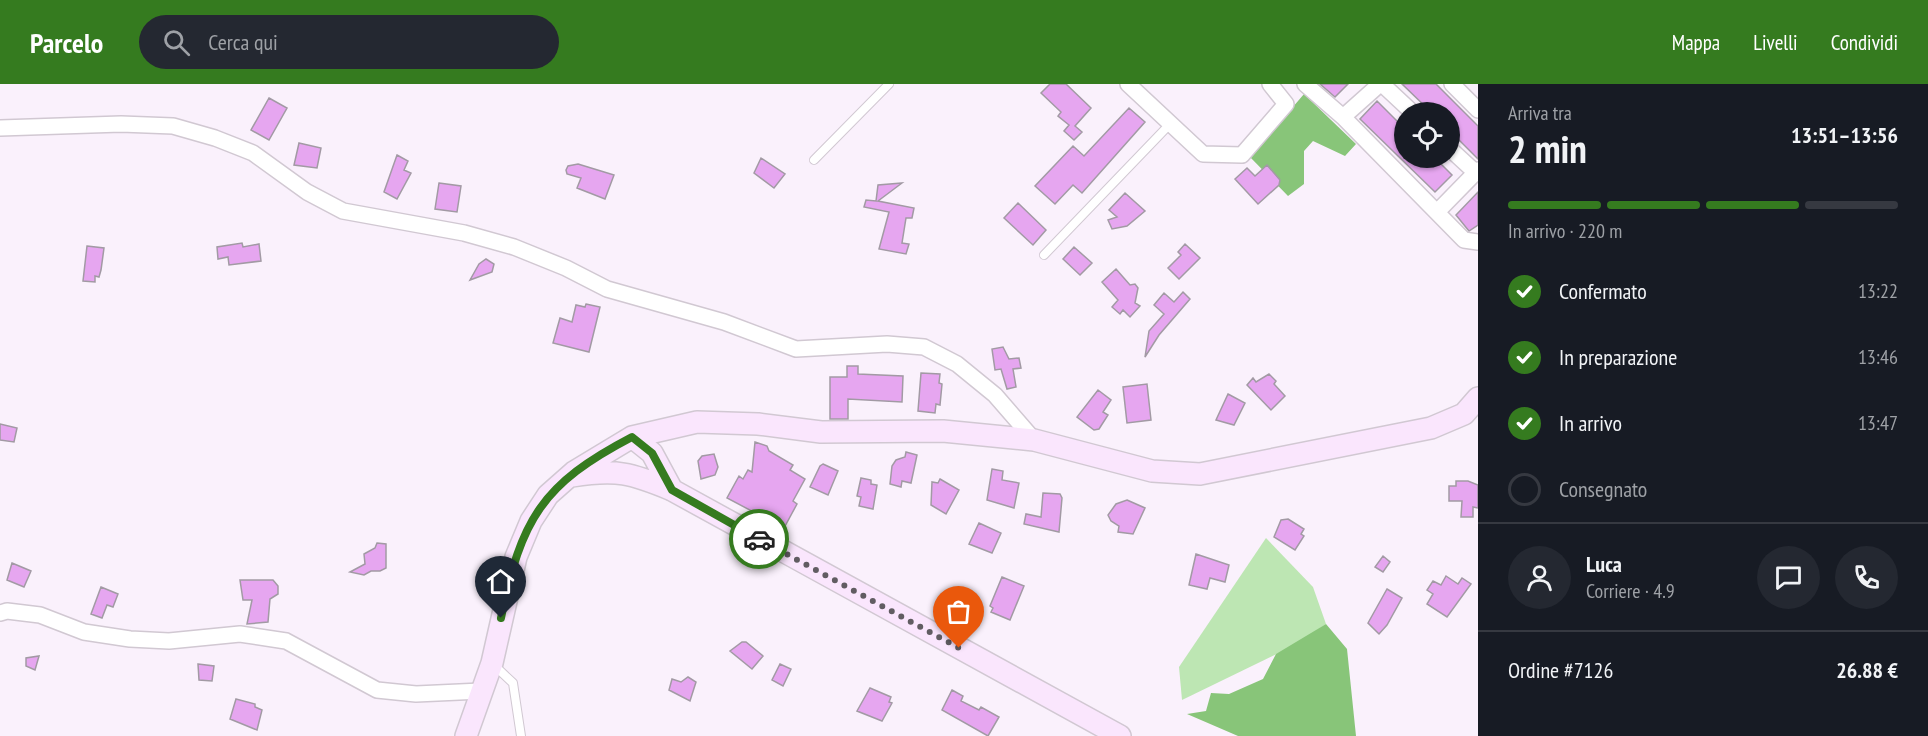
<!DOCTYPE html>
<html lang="it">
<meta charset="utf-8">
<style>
:root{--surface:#171b24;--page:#242831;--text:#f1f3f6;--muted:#9ea1a6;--line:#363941;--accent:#357b1f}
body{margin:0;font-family:"PT Sans Narrow",sans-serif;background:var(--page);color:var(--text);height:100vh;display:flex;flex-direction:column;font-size:22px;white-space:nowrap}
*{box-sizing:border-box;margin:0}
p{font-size:20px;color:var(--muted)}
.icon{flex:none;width:33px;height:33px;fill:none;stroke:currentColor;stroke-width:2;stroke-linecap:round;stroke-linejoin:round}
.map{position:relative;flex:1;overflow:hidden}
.drawer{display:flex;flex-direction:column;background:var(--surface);width:450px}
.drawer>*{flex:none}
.fabs{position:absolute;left:1394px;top:18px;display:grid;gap:12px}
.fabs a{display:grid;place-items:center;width:66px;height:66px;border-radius:50%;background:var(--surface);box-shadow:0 2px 4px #0004;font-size:30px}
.pin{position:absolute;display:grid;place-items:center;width:51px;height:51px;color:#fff;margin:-62px -26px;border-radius:50% 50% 50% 0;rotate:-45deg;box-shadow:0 0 6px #0007}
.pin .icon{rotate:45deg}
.courier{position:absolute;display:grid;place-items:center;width:60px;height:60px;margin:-30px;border:4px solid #357b1f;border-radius:50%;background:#fff;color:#222;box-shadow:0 2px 8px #0007}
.headline em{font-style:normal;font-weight:600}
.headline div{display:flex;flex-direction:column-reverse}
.headline{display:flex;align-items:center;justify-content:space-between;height:102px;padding:0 30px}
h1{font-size:39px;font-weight:600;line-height:45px}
.bar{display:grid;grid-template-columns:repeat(4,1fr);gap:9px 6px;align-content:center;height:72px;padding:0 30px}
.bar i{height:8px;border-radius:4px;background:var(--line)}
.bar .on{background:var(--accent)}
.bar p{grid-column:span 4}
.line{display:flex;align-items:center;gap:15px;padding:0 30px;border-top:2px solid var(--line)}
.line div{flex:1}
.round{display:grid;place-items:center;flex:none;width:63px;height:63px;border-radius:32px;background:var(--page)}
ol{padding:0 30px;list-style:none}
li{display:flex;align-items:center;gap:18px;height:66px}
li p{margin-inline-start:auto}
li .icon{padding:6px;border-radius:50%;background:var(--accent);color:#fff;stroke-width:4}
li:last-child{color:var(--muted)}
li i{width:33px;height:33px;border:3px solid var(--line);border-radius:50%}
header{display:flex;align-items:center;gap:36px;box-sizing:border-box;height:84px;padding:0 30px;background:var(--accent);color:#fff}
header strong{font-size:28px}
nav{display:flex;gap:33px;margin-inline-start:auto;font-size:21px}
.search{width:420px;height:54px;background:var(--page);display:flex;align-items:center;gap:15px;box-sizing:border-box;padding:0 21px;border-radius:33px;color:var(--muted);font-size:22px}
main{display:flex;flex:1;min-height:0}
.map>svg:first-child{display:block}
</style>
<header>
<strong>Parcelo</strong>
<div class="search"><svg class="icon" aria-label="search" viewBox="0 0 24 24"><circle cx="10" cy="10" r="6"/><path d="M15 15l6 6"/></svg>Cerca qui</div>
<nav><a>Mappa</a><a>Livelli</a><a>Condividi</a></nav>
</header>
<main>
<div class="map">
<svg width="1478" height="652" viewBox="0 0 1478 652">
<rect width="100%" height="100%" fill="#faf1fc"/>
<path fill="#bde6b3" d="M 1266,454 L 1313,503 L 1326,540 L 1295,561 L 1182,616 L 1179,583 Z"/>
<path fill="#88c579" d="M 1304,10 L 1356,60 L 1345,72 L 1313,57 L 1304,67 L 1304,100 L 1288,112 L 1250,73 Z
M 1326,540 L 1347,565 L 1356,652 L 1238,652 L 1187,630 L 1206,627 L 1211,609 L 1229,610 L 1263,595 L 1276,570 Z"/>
<path fill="#e6a6f0" stroke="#a29aa4" stroke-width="1.5" d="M 1050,0 L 1066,0 L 1091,24 L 1075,42 L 1082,48 L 1074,56 L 1064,47 L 1069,41 L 1058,32 L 1061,28 L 1041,9 Z
M 1320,0 L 1348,0 L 1335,13 Z
M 1402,0 L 1436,0 L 1478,42 L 1478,75 L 1449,46 L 1449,28 L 1431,28 Z
M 269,14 L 287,24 L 269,56 L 251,46 Z
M 1377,17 L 1404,44 L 1404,74 L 1435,74 L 1452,91 L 1435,108 L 1360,35 Z
M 1129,24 L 1145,38 L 1082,109 L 1073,101 L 1055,120 L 1035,102 L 1073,62 L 1084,72 Z
M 299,59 L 321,64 L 317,84 L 294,81 Z
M 397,71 L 408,77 L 404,86 L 411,89 L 397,115 L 384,108 Z
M 761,74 L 785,90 L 774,104 L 754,89 Z
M 578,80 L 614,91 L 605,115 L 577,104 L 581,94 L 567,90 L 566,86 L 568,82 Z
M 1267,81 L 1280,96 L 1279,101 L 1258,120 L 1235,95 L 1247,84 L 1255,92 Z
M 439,99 L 461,102 L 457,128 L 435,125 Z
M 902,99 L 878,117 L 914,124 L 912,134 L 906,134 L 902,159 L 909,160 L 906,170 L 879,165 L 889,128 L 864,123 L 866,116 L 876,117 L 878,101 Z
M 1478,108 L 1478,141 L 1469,147 L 1456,131 Z
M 1125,109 L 1145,127 L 1127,142 L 1112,145 L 1108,136 L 1117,133 L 1109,126 Z
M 1018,119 L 1046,146 L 1033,161 L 1004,134 Z
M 242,159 L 243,163 L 259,160 L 261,177 L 229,181 L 228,173 L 218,175 L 217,163 Z
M 1185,160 L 1200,174 L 1179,195 L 1168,184 L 1181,171 L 1178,168 Z
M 87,162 L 104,164 L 101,186 L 99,193 L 95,192 L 95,198 L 83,197 Z
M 1074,163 L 1092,179 L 1080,191 L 1063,175 Z
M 486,175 L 494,180 L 492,188 L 470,196 L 479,180 Z
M 1116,185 L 1130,201 L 1135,200 L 1138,204 L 1135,219 L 1140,222 L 1130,233 L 1123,226 L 1120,230 L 1112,223 L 1118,216 L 1102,198 Z
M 1183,208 L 1190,215 L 1159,251 L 1145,273 L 1149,247 L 1164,230 L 1154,221 L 1164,209 L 1174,218 Z
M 586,220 L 600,223 L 589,268 L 553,259 L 560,234 L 572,238 L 576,221 L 585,223 Z
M 1003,263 L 1009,275 L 1019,274 L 1021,284 L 1013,285 L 1016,303 L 1007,305 L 1001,285 L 995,286 L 992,265 Z
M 847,282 L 858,282 L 858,290 L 903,292 L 902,318 L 848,315 L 848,335 L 830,335 L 830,293 L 847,293 Z
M 921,289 L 940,290 L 939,299 L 942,300 L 940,321 L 936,320 L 935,329 L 918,327 Z
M 1269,290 L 1276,297 L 1274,300 L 1285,312 L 1271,326 L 1247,301 L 1253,294 L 1256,298 Z
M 1147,300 L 1151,336 L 1127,339 L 1123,303 Z
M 1098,306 L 1111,316 L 1103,328 L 1108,331 L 1099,345 L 1094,346 L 1077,333 Z
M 1228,310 L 1245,319 L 1234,341 L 1216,336 Z
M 0,340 L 17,344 L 14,358 L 0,356 Z
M 755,358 L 767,362 L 769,367 L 793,381 L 790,386 L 805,395 L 793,417 L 797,420 L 784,444 L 727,414 L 739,392 L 743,395 L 748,386 L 752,388 Z
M 906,368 L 917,371 L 911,399 L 902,397 L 901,403 L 890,400 L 892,382 L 896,376 L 905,373 Z
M 714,370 L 718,383 L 715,391 L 701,395 L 698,377 L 702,372 Z
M 823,380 L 838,387 L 828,411 L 810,403 L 820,382 Z
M 992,385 L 1003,387 L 1002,396 L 1019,399 L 1014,424 L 987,416 Z
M 861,394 L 871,396 L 871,400 L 877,401 L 873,425 L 859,422 L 861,413 L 857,412 Z
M 940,395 L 959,406 L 946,430 L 931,421 L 932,398 L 938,399 Z
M 1456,397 L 1468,397 L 1478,401 L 1478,424 L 1473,423 L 1473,433 L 1461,433 L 1462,417 L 1449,417 L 1449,402 L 1456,402 Z
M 1043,409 L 1060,410 L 1062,414 L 1059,448 L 1024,440 L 1026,430 L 1041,433 Z
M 1127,416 L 1145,424 L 1133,450 L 1118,448 L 1119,442 L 1111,437 L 1108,431 L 1116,420 Z
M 1288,435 L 1304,445 L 1301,450 L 1304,452 L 1295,466 L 1274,453 L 1281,436 Z
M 979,439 L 1001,449 L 992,469 L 969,460 Z
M 377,459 L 386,460 L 386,484 L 380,487 L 371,487 L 364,491 L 350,488 L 365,480 L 364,470 L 375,464 Z
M 1196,470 L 1229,481 L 1225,498 L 1210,494 L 1207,505 L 1189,501 Z
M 1383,472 L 1390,478 L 1383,488 L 1375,483 Z
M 12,479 L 31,487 L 24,503 L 7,496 Z
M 1446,492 L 1458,500 L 1462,494 L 1471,500 L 1447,533 L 1427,520 L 1433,510 L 1427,506 L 1433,497 L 1441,501 Z
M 1002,493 L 1024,502 L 1010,536 L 991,528 L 993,524 L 990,522 Z
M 240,496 L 273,496 L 278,502 L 278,510 L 270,515 L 268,538 L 247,540 L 252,516 L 243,516 Z
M 101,503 L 118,510 L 113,523 L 107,521 L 102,534 L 91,530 Z
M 1387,505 L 1402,514 L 1387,541 L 1379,550 L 1368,539 Z
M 742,558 L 746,558 L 763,572 L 752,585 L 730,567 Z
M 39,572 L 35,586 L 26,582 L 26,574 Z
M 198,580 L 214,582 L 212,597 L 199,596 Z
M 780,580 L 791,585 L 783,602 L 772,596 Z
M 688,593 L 696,598 L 690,617 L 669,606 L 672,595 L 681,598 Z
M 870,604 L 891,613 L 889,618 L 892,619 L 882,637 L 857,627 Z
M 952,606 L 963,612 L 961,617 L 979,626 L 981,623 L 999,633 L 988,652 L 942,626 Z
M 236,615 L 255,620 L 255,623 L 262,626 L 257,646 L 230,635 Z"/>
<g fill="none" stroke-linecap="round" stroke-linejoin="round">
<g stroke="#d1c8d2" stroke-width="10">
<path id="lane" d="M 814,76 L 889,0
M 1044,171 L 1170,40
M 495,582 L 513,599 L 521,652"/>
</g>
<g stroke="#d1c8d2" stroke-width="18">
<path id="street" d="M 1128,0 L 1203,70 L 1242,71 L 1286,20 L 1270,0
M 1305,0 L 1343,33 L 1464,156 L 1478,158
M 1382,0 L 1412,28
M 1452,0 L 1478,26
M 1343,33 L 1380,0
M 0,44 L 121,40 L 173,42 L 215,54 L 253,69 L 307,108 L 343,127 L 464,149 L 514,163 L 566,184 L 607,205 L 724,238 L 796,265 L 887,260 L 924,263 L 957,280 L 995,311 L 1034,356
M 1449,64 L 1475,88
M 1437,128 L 1478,86
M 0,529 L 7,527 L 40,531 L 84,548 L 130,555 L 169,557 L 240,550 L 286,557 L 377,606 L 416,610 L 481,607"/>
</g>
<g stroke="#d1c8d2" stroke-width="24">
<path id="secondary" d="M 632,353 L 652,369 L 672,406
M 572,392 C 617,385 631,389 672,406 L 1120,652
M 466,652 L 492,579 L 516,473 L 531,437 L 548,411 L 574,388 L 632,353 L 697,338 L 758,340 L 821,348 L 943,347 L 1034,356 L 1152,387 L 1200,390 L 1431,344 L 1464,330 L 1478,314"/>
</g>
<use href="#lane" stroke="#fff" stroke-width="8"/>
<use href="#street" stroke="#fff" stroke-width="15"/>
<use href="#secondary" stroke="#fae6fd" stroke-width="21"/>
</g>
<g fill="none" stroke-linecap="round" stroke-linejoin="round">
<path stroke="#615c62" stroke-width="6" stroke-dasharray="0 10.8" d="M 759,455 L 959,564"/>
<path stroke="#357b1f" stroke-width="8" d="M 501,534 C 521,435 542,400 632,353 L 652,369 L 672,406 L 759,455"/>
</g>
</svg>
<div class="fabs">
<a><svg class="icon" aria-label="locate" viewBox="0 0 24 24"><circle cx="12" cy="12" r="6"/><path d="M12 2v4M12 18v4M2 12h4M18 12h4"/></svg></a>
</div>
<div class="pin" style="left:959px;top:564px;background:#ea580c"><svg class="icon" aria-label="bag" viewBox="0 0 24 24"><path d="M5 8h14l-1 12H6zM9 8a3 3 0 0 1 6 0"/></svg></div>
<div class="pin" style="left:501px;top:534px;background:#1f2937"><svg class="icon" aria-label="home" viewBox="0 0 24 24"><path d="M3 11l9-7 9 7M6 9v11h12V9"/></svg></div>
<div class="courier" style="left:759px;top:455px"><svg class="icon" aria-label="car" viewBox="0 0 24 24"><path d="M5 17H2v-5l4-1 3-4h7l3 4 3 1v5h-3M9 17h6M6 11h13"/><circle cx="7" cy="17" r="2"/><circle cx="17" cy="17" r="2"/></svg></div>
</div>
<section class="drawer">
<div class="headline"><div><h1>2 min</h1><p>Arriva tra</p></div><em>13:51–13:56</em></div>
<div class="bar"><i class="on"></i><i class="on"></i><i class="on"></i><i></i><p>In arrivo · 220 m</p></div>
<ol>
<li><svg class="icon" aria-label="check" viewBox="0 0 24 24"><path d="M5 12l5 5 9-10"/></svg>Confermato<p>13:22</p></li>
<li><svg class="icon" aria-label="check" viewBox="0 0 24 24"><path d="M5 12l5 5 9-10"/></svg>In preparazione<p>13:46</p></li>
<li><svg class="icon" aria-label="check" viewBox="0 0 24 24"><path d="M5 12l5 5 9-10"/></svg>In arrivo<p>13:47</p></li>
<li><i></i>Consegnato</li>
</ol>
<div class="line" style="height:108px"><a class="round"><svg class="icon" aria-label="person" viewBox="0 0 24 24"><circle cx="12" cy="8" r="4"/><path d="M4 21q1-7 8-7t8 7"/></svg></a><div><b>Luca</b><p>Corriere · 4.9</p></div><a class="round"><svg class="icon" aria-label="chat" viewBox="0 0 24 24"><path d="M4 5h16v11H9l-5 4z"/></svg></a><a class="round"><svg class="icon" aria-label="phone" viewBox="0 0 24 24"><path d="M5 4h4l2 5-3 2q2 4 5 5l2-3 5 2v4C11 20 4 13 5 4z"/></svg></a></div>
<div class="line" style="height:78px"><div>Ordine #7126</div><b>26.88 €</b></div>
</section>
</main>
